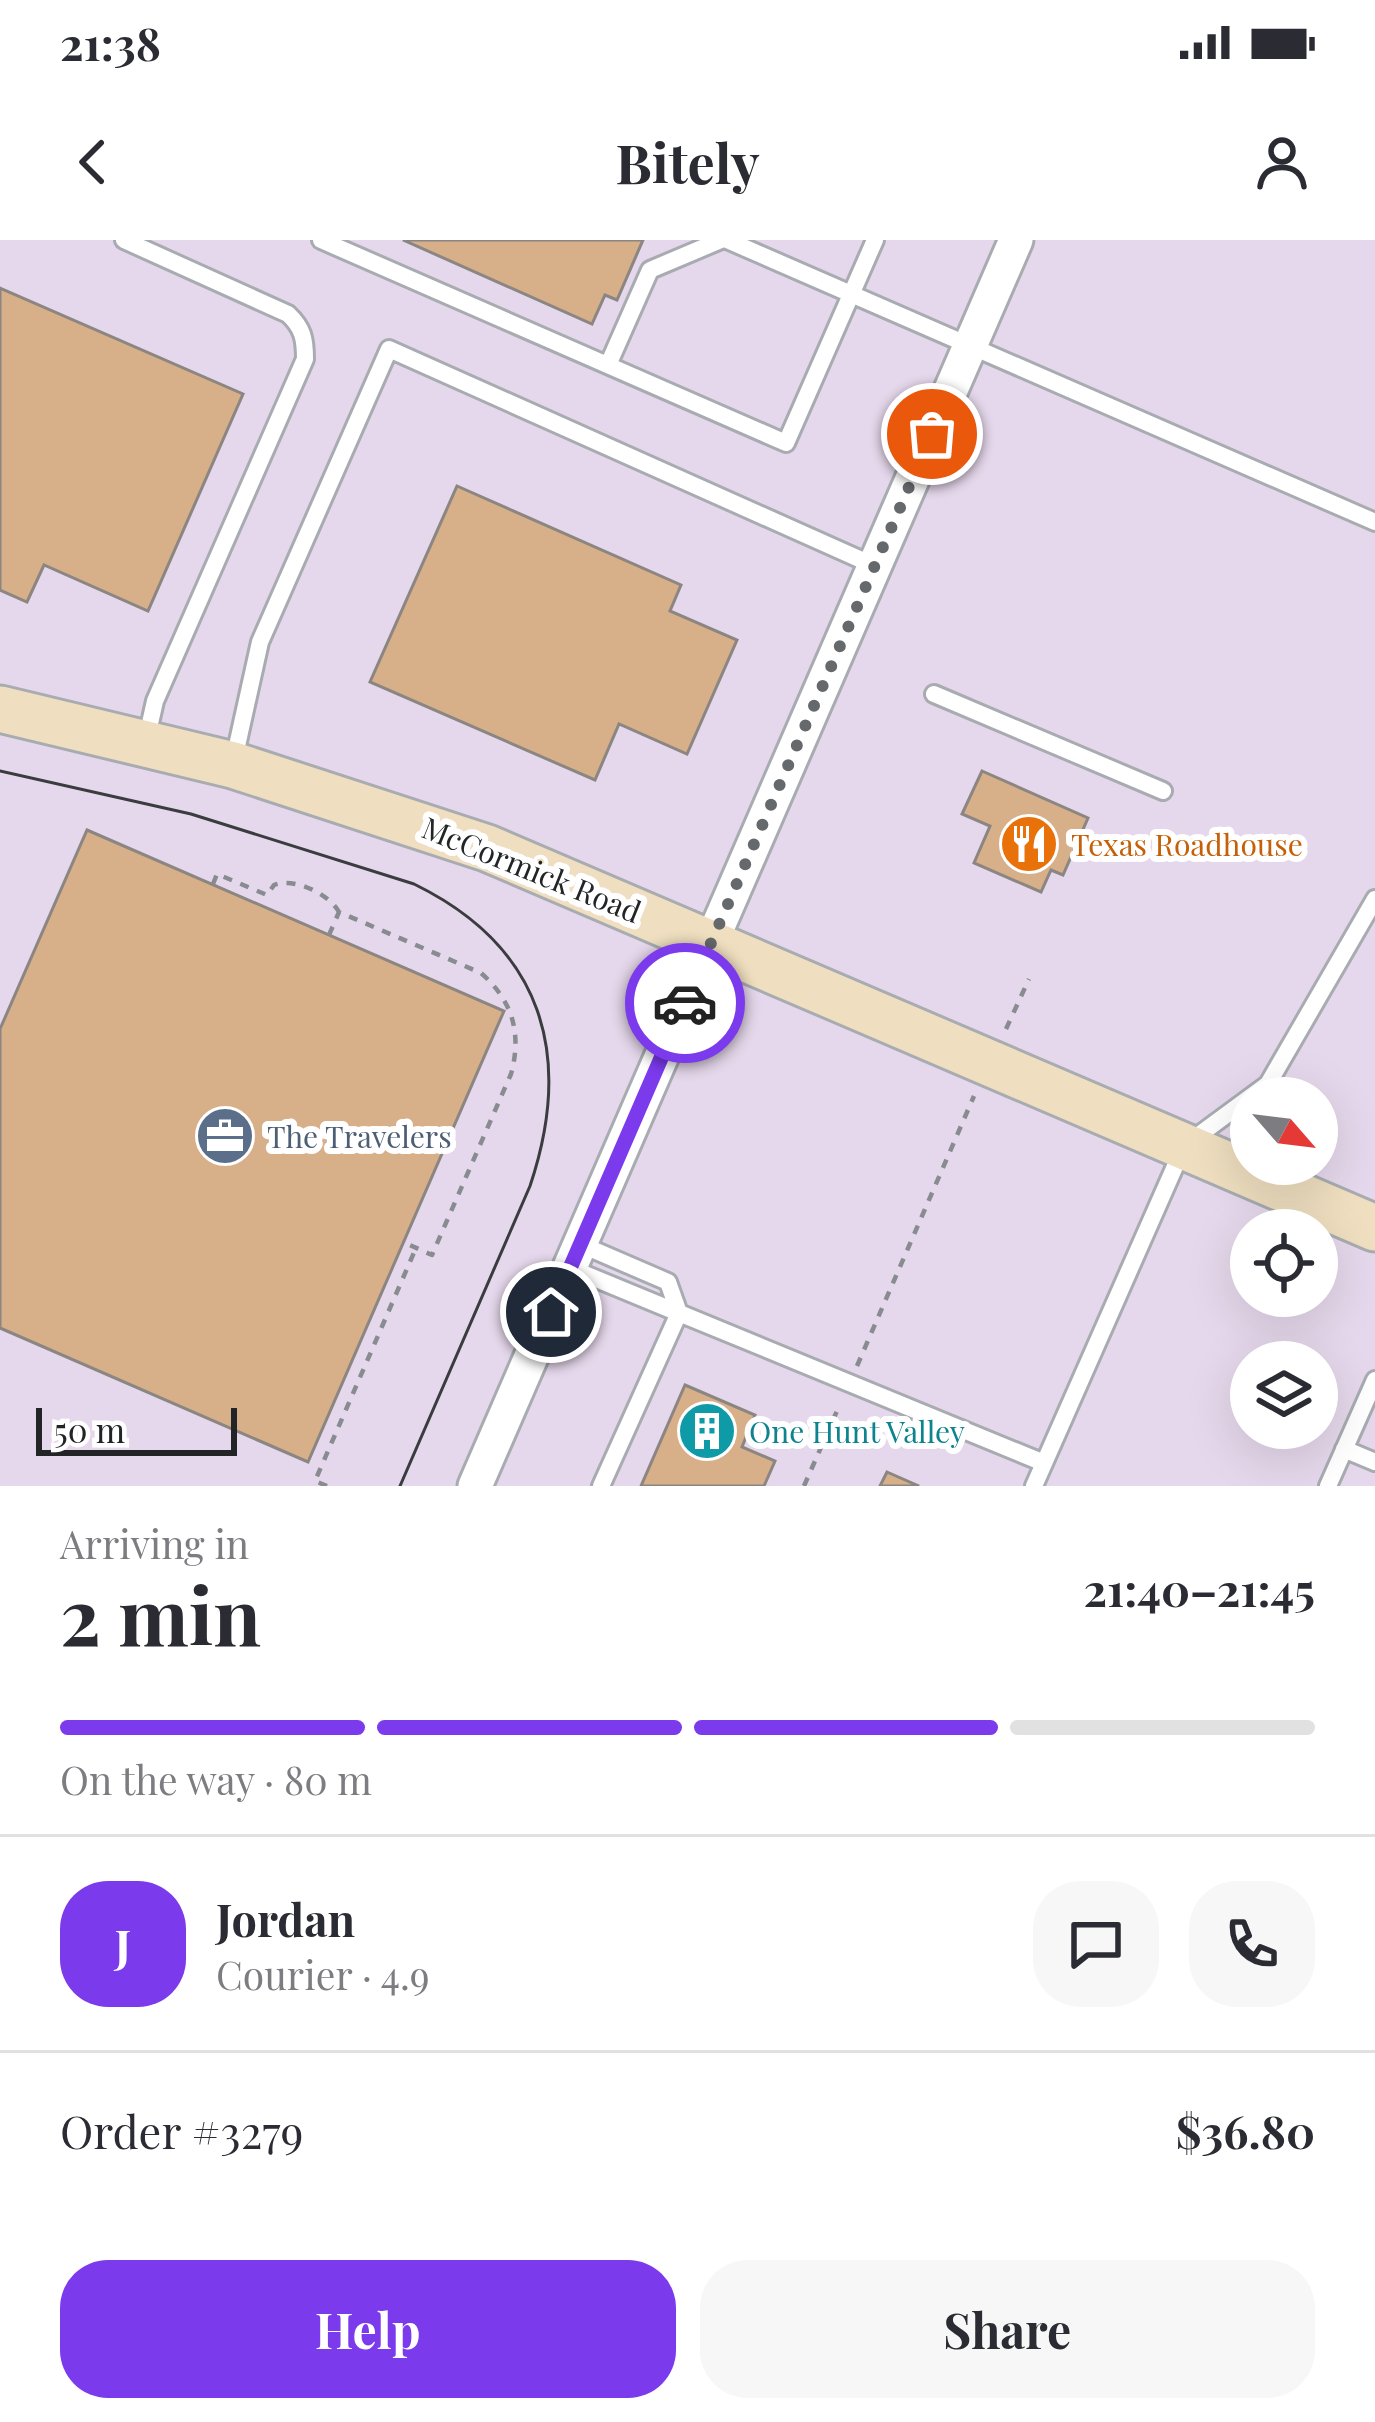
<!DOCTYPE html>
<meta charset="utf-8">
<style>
:root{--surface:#fff;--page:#f7f7f7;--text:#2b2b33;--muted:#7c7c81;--line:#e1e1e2;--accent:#7c3aed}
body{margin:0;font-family:"Playfair Display",serif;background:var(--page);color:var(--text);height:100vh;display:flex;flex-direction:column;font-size:45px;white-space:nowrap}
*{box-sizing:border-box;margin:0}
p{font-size:39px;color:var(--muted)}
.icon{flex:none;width:66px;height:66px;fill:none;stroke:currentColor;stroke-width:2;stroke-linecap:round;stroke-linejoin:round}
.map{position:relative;height:1246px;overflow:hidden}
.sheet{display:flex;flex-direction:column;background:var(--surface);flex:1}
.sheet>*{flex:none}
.needle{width:78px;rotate:118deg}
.controls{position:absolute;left:1230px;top:837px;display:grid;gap:24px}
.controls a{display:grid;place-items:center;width:108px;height:108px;border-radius:50%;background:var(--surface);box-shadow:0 12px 48px #0002;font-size:60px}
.scale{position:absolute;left:36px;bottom:30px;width:201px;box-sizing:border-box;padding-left:12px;border:6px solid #222426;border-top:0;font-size:33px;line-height:42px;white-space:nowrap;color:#222426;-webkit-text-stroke:9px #fff;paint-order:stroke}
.pin{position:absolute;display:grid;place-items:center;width:102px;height:102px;color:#fff;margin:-51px;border:6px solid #fff;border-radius:50%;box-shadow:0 3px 12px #0007}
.courier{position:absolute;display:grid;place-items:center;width:120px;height:120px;margin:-60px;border:9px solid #7c3aed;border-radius:50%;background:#fff;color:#222;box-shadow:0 3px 15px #0007}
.head em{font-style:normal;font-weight:700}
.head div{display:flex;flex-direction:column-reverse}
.head{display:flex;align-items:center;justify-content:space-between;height:204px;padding:0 60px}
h1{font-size:78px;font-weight:700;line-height:90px}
.bar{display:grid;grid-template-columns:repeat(4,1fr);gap:18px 12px;align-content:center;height:144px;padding:0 60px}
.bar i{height:15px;border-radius:9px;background:var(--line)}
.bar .selected{background:var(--accent)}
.bar p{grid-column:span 4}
.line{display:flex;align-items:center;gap:30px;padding:0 60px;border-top:3px solid var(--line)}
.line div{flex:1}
.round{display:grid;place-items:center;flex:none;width:126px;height:126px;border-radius:48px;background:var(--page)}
.action{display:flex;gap:24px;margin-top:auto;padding:24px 60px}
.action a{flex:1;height:138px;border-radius:48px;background:var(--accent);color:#fff;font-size:48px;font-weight:700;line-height:138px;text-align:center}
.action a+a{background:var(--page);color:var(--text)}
.status{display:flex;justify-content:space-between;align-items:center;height:84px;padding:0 60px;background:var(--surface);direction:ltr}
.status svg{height:33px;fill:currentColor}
header{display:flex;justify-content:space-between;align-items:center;height:156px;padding:0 60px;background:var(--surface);font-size:54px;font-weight:700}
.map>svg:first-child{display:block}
</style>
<div class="status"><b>21:38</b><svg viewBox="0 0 49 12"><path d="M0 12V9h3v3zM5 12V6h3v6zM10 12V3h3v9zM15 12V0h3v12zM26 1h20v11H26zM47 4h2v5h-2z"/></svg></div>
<header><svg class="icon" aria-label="back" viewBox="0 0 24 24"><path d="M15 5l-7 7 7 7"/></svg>Bitely<svg class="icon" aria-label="person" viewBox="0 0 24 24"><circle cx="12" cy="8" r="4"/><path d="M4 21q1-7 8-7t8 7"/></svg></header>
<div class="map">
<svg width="1375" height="1246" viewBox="0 0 1375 1246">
<rect width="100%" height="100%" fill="#e4e8ee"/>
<path fill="#e6d8ec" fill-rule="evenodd" d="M 0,0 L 1375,0 L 1375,1246 L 0,1246 ZM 1251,858 L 1317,858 L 1317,924 L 1251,924 ZM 1251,990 L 1317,990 L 1317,1056 L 1251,1056 ZM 1251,1122 L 1317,1122 L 1317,1188 L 1251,1188 Z"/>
<path fill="#d7af89" stroke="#8b8682" stroke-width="3" d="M 403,0 L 643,0 L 617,60 L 605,55 L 592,84 Z
M 0,48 L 243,154 L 148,371 L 44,325 L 27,362 L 0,350 Z
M 457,246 L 681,345 L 670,371 L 737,400 L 687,514 L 619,484 L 595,540 L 370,442 Z
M 982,531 L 1088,578 L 1063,635 L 1051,630 L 1041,652 L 974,623 L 990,586 L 962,574 Z
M 87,590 L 504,771 L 308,1222 L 0,1088 L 0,789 Z
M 685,1145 L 755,1175 L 742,1207 L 775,1221 L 764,1246 L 641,1246 Z
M 887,1232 L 919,1246 L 880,1246 Z"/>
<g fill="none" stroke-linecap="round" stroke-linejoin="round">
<g stroke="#a8acb1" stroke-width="22">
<path id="service" d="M 124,0 L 288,74 C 303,88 305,99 305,119 L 155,461 L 146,501
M 321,0 L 786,203 L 875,0
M 727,0 L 1375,282
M 608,125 L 650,30 L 721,0
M 934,454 L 1163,551
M 233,524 L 260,402 L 389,109 L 875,326
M 570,1028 L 679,1073 L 668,1042 L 580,1004
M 1344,1209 L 1375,1222
M 601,1246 L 679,1073 L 1044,1223
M 1034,1246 L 1184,906 L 1268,844 L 1375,659
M 1328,1246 L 1375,1140"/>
</g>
<g stroke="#a8acb1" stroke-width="39">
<path id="minor" d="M 475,1246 L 1016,0"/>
</g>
<g stroke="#a8acb1" stroke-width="51">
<path id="secondary" d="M 0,469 L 233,525 L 487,608 L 1375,988"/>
</g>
<path stroke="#888b90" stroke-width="4.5" stroke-dasharray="9 9" stroke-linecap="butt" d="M 213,644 L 217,634 L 267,655 L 274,645 C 294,637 329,654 339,672
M 329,695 L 339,672 L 481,733 C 513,761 522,794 511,834 L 432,1015 L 403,1002
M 1006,789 L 1029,739
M 857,1126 L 974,856
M 327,1246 L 315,1241 L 416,1008
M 804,1246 L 840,1164"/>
<use href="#service" stroke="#fff" stroke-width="16"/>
<use href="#minor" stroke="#fff" stroke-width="33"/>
<use href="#secondary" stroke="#efdebf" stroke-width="45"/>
<path stroke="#3a3c3f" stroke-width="3" d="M 0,531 L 191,574 L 414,644 C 543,707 574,815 530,946 L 400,1246"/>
</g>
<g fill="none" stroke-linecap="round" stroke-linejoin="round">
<path stroke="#66696c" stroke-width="12" stroke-dasharray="0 21.6" d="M 685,763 L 932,194"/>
<path stroke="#7c3aed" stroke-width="15" d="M 551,1072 L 685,763"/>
</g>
<defs>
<g id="restaurant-disc" transform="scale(3)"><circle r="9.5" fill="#e8710a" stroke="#fff"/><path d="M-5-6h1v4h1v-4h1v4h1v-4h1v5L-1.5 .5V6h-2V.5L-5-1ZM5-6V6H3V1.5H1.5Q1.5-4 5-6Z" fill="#fff"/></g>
<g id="office-disc" transform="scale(3)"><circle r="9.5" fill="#5c6f8a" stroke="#fff"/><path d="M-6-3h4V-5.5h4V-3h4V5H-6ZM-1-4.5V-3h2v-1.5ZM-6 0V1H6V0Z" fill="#fff"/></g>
<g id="building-disc" transform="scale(3)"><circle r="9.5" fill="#0f9aa8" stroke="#fff"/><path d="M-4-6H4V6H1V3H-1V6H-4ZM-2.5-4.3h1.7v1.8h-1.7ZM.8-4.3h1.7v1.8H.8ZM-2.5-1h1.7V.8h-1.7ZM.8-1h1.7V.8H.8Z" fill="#fff"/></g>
</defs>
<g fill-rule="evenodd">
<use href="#restaurant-disc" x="1029" y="604"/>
<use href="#office-disc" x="225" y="896"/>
<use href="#building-disc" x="707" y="1191"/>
</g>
<g text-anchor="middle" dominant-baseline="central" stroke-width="12" stroke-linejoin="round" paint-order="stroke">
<g font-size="30" fill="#c56008" stroke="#fff" text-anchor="start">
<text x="1071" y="604">Texas Roadhouse</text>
</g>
<g font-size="30" fill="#222426" stroke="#fff">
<text transform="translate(532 629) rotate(22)">McCormick Road</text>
</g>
<g font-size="30" fill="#4e5e75" stroke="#fff" text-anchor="start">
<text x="267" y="896">The Travelers</text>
</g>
<g font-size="30" fill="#0d838f" stroke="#fff" text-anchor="start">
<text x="749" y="1191">One Hunt Valley</text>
</g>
</g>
</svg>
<div class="controls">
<a><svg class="needle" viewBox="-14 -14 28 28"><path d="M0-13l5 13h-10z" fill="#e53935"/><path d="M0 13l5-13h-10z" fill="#7c7c81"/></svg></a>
<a><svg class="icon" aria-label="locate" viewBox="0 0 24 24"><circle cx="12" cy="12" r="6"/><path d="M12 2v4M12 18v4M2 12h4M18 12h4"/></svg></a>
<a><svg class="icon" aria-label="layers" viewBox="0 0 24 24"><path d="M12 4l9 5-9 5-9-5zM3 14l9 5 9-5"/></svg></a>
</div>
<div class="scale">50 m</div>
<div class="pin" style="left:932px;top:194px;background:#ea580c"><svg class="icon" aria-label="bag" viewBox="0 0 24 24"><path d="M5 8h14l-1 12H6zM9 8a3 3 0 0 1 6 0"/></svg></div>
<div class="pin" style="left:551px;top:1072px;background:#1f2937"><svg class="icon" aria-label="home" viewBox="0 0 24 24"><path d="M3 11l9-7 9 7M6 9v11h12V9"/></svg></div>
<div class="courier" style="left:685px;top:763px"><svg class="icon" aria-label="car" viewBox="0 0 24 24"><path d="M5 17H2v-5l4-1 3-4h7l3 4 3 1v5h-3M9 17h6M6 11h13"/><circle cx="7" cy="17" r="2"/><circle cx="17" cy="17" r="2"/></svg></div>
</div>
<section class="sheet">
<div class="head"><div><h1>2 min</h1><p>Arriving in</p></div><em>21:40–21:45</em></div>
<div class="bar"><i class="selected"></i><i class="selected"></i><i class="selected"></i><i></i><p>On the way · 80 m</p></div>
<div class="line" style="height:216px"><b class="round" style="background:var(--accent);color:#fff">J</b><div><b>Jordan</b><p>Courier · 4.9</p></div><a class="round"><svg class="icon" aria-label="chat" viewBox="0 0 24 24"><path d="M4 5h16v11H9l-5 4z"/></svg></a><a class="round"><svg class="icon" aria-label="phone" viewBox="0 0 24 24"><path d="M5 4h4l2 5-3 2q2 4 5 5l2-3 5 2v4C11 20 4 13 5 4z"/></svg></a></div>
<div class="line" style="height:156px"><div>Order #3279</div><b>$36.80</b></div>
<div class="action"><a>Help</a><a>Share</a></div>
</section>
